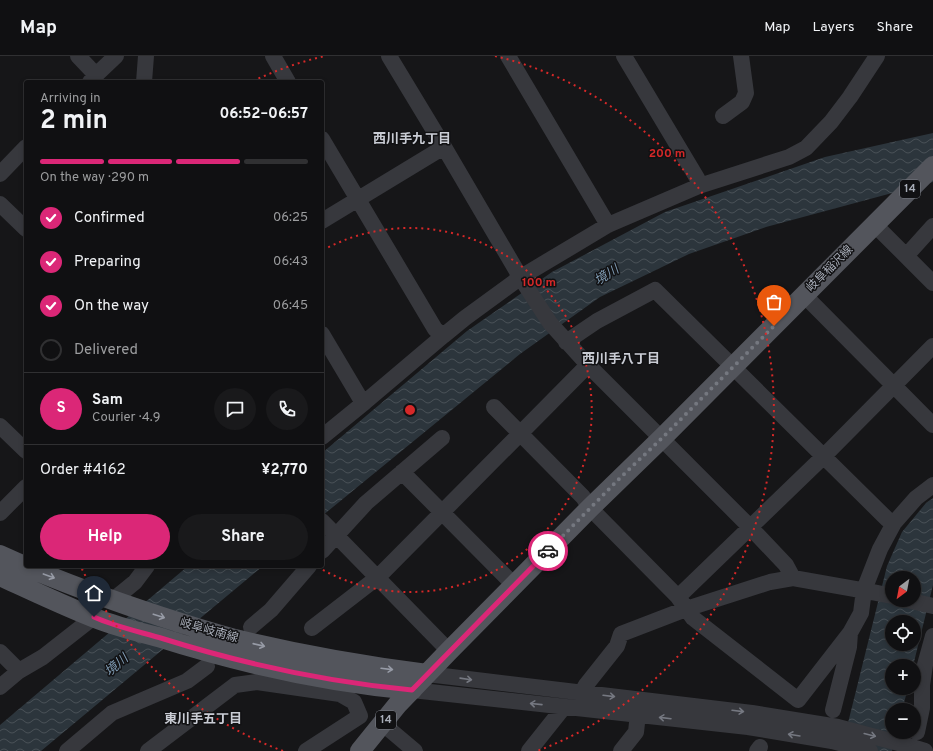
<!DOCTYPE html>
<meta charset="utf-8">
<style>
:root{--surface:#101012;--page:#19191b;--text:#f1f3f6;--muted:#9c9d9f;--line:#303032;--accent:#db2777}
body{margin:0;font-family:Overpass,"Noto Sans JP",sans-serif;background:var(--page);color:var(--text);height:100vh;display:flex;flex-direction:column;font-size:15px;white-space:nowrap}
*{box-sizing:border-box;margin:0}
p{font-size:13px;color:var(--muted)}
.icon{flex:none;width:22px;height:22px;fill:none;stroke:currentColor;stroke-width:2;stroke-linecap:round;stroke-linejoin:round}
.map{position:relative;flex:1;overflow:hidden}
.details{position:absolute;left:24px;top:24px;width:300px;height:488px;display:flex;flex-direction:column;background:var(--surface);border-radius:4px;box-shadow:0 2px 6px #0003,0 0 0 1px var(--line)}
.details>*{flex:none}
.needle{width:26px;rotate:212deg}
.controls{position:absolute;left:885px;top:515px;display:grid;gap:8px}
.controls a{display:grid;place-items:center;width:36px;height:36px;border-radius:50%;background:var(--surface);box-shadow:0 2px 6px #0003,0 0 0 1px var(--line);font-size:20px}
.pin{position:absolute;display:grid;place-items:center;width:34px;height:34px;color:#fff;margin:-41px -17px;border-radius:50% 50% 50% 0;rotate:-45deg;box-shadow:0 0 4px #0007}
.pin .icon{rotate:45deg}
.courier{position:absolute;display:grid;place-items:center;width:40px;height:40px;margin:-20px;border:3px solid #db2777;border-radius:50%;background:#fff;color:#222;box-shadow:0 1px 5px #0007}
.overview em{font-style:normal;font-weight:700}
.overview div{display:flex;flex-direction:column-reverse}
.overview{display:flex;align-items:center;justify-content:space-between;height:68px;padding:0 16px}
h1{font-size:26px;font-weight:700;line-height:30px}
.bar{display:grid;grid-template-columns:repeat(4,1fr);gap:6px 4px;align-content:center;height:48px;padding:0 16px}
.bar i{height:5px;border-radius:3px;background:var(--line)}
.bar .current{background:var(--accent)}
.bar p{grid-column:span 4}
.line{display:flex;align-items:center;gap:10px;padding:0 16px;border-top:1px solid var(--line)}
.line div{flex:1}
.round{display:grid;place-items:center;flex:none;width:42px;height:42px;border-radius:21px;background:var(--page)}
ol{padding:0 16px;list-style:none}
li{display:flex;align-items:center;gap:12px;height:44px}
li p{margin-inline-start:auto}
li .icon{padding:4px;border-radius:50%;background:var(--accent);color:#fff;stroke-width:4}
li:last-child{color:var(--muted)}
li i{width:22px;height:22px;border:2px solid var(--line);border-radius:50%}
.cta{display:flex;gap:8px;margin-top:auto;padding:8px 16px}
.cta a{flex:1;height:46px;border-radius:24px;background:var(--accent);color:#fff;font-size:16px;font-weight:700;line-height:46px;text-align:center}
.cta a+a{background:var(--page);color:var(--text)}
header{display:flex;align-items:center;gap:24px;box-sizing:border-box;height:56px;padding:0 20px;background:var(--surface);border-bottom:1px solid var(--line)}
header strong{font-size:19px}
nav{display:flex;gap:22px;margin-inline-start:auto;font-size:14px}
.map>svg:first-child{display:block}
</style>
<header>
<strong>Map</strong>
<nav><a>Map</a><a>Layers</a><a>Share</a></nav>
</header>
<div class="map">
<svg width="933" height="695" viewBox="0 0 933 695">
<defs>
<pattern id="water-waves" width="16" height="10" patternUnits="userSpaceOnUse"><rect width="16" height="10" fill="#2c353c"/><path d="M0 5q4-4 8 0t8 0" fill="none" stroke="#485056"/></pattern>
</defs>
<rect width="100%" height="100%" fill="#161618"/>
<path fill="url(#water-waves)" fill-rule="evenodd" d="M 933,77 L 933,126 L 766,171 L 689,198 L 600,241 L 520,298 L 322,460 L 322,397 L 467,275 L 552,216 L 665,156 L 825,101 Z
M 933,442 L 933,529 L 913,610 L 892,610 L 892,632 L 908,632 L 902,654 L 892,654 L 892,676 L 897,676 L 892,695 L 841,695 L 887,510 L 902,476 L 926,447 ZM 892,522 L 914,522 L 914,544 L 892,544 ZM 892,566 L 914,566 L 914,588 L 892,588 Z
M 188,510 L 263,510 L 41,695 L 0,695 L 0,669 Z"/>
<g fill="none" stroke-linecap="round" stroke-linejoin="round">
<path stroke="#37383d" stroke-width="16" d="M 78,0 L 96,19 L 90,26
M 273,0 L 288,26
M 389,0 L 444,91 L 522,224 L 550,267 L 588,309 L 750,471 L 786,509 L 793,522
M 508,0 L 608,169
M 624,0 L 697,122 L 699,130
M 96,19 L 116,0
M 144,26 L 146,0
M 723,60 L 742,46 L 746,37 L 741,0
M 322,83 L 435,273 L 443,280 L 465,262 L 521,221 L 608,169 L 699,130 L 789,101 L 806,92 L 831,66 L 850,41 L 877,0
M 0,118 L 26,91
M 0,148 L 26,173
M 322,165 L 444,91
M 875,169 L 933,227
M 906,200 L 933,170
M 804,239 L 933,369
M 322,278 L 360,342 L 365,346 L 443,280
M 566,286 L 597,265 L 655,234 L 887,463 L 894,467
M 494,351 L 583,441 L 590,452 L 678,541 L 693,562 L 798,644 L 850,577 L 861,557 L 864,534 L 880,493 L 894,467 L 916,442 L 933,429
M 0,370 L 26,395
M 322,381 L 365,346
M 402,416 L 514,529
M 0,457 L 26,431
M 322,465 L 449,595
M 322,495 L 366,447 L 442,382
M 678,541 L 823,401 L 933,290
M 113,544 L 135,526 L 147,510
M 907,544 L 933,550
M 251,571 L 271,554 L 309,510
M 312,572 L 378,521 L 588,309
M 0,596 L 19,615 L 43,601 L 94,561
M 427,618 L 752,657 L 838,671 L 902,688 L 925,695
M 0,631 L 19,615
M 412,634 L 748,671 L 832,685 L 870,695
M 582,636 L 586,629 L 617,590 L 621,578 L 686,553 L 770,526 L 793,522 L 872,536 L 892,540
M 833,654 L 849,591 L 850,577
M 383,668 L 415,695
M 917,676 L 922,652 L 922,629 L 925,609 L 933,580
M 67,695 L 112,657 L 187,625 L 207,610
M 148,695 L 235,629 L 257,626 L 340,638 L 354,646 L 360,660 L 306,695
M 529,695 L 564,651
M 621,695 L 636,676 L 638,658
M 757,695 L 760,691"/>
<path stroke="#53555c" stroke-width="20" d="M 0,499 C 48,521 97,539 147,556 C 178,566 208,576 239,584 C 301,599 364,610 427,618
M 0,520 C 33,535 66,551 100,564 C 119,571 138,576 158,581 C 240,607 326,626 412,634
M 360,695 L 398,648 L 449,595 L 590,452 L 662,382 L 933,110"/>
</g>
<defs><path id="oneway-shaft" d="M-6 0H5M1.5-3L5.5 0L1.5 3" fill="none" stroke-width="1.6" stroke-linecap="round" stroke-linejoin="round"/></defs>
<g stroke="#979ba6">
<use href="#oneway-shaft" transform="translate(49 520) rotate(20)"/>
<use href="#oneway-shaft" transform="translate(159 560) rotate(18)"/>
<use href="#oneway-shaft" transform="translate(259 589) rotate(13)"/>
<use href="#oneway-shaft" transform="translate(387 613) rotate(7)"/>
</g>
<g stroke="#757881">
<use href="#oneway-shaft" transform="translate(466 623) rotate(8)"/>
<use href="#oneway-shaft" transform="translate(609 640) rotate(7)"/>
<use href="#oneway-shaft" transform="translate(536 648) rotate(-174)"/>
<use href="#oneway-shaft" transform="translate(738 655) rotate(7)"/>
<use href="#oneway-shaft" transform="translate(665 662) rotate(-173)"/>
<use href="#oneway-shaft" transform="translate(794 679) rotate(-171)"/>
<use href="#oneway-shaft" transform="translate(870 679) rotate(14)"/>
</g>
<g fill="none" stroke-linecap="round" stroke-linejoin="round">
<path stroke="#757880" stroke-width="4" stroke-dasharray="0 7.2" d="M 548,495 L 618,424 L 662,382 L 774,270"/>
<path stroke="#db2777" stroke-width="5" d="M 94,561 C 116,571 141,576 164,583 C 244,608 328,626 412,634 L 548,495"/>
</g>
<g fill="none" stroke="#d62828" stroke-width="2" stroke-dasharray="2 4">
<path d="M323 194A182 182 0 1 1 316 510"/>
<path d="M283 695A364 364 0 0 1 81 511M253 25A364 364 0 0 1 325 0M495 0A364 364 0 0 1 537 695"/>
</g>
<g text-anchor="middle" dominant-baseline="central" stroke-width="3" stroke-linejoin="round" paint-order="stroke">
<g fill="#111113" stroke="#7b7e86" stroke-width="1">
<rect x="900" y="124" width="20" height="18" rx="3"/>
<rect x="376" y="655" width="20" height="18" rx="3"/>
</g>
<g font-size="11" font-weight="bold" fill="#a8adb8">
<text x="910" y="133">14</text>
<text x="386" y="664">14</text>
</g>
<g font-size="12" fill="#a8adb8" stroke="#111113">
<text transform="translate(830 213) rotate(-45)">岐阜稲沢線</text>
<text transform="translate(209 575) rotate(16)">岐阜岐南線</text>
</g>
<g font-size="13" font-weight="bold" fill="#c9ccd4" stroke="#111113">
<text x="412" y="84">西川手九丁目</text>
<text x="621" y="304">西川手八丁目</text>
<text x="203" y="664">東川手五丁目</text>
</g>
<g font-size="13" font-style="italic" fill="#7f9bb3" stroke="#111113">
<text transform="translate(607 220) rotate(-33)">境川</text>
<text transform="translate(117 610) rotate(-41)">境川</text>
</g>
</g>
<circle cx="410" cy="354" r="6" fill="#d62828" stroke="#111113" stroke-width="2"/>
<g font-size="12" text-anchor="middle" font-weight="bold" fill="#d62828" stroke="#111113" stroke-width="3" stroke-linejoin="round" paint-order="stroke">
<text x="667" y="101">200 m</text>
<text x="539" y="230">100 m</text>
</g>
</svg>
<div class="controls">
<a><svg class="needle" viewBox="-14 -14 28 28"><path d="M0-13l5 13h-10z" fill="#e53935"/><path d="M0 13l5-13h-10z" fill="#9c9d9f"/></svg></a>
<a><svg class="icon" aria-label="locate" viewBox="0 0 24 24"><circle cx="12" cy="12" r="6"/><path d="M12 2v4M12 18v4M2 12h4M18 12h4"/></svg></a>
<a>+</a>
<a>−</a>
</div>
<div class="pin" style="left:774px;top:270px;background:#ea580c"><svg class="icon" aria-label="bag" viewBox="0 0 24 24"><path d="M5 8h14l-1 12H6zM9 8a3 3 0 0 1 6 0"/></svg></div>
<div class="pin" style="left:94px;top:561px;background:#1f2937"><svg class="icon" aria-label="home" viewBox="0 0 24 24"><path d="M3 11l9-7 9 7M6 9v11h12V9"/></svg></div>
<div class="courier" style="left:548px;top:495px"><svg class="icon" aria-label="car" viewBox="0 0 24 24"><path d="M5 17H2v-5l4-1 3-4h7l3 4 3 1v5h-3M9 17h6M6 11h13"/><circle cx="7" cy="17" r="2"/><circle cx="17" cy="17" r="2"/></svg></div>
<section class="details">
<div class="overview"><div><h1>2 min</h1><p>Arriving in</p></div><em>06:52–06:57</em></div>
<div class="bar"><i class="current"></i><i class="current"></i><i class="current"></i><i></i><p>On the way · 290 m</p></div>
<ol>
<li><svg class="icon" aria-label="check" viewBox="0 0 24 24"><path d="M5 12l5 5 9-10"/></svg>Confirmed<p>06:25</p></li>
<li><svg class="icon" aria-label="check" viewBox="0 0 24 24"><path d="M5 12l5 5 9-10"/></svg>Preparing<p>06:43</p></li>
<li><svg class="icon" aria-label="check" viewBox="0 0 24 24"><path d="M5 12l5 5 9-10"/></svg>On the way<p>06:45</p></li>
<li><i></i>Delivered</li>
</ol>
<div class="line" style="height:72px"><b class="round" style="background:var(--accent);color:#fff">S</b><div><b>Sam</b><p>Courier · 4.9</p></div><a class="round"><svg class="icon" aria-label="chat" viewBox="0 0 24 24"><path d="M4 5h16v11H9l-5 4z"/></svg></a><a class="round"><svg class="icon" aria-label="phone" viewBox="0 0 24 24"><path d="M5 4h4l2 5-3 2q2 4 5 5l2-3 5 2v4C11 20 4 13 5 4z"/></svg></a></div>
<div class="line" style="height:52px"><div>Order #4162</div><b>¥2,770</b></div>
<div class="cta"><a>Help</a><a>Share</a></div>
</section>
</div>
